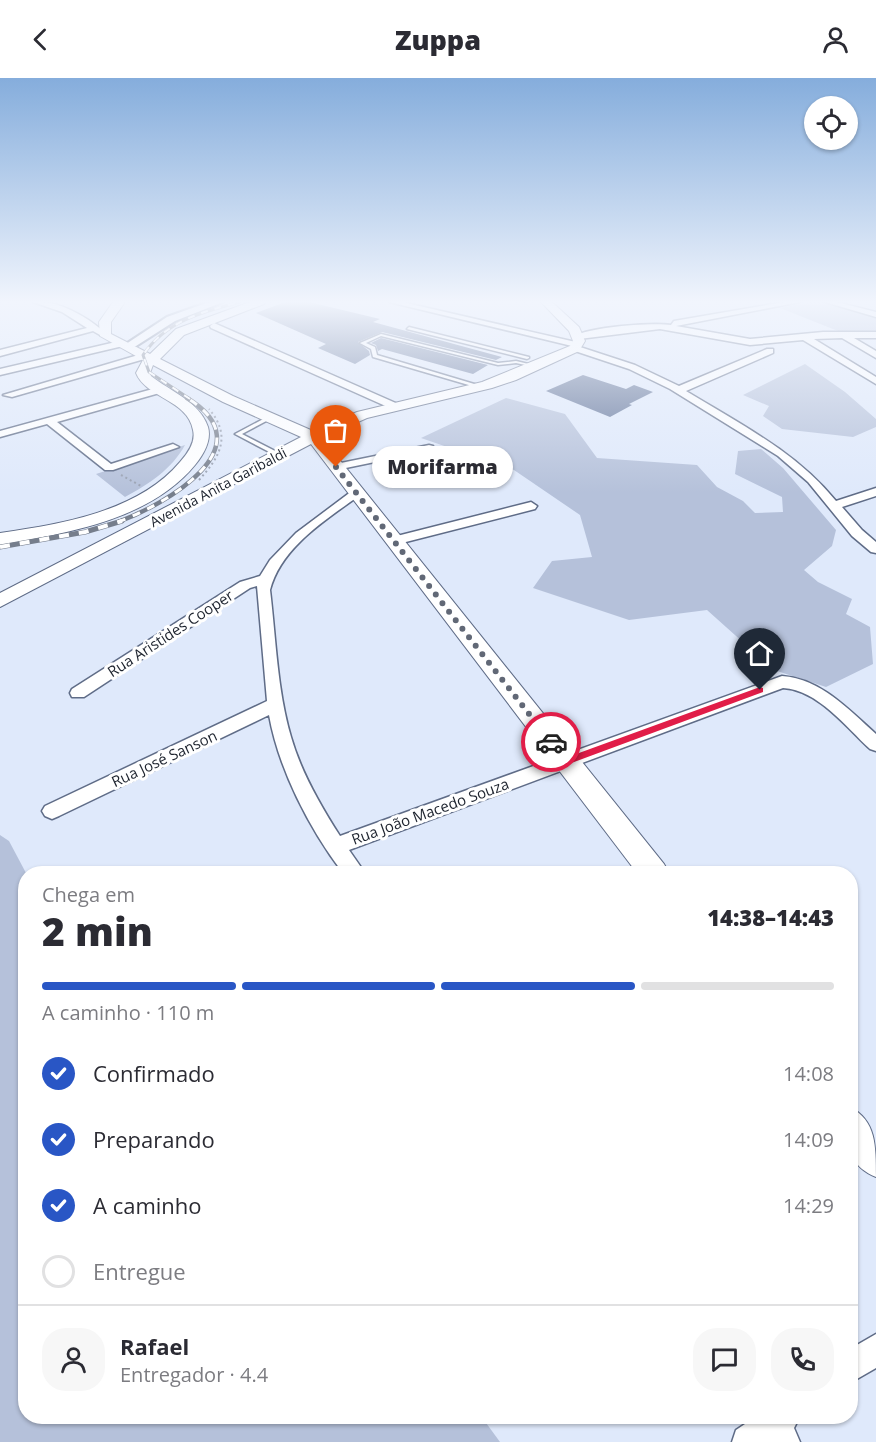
<!DOCTYPE html>
<html lang="pt">
<meta charset="utf-8">
<style>
:root{--surface:#fff;--page:#f7f7f7;--text:#2b2b33;--muted:#7c7c81;--line:#e1e1e2;--accent:#2956c5}
body{margin:0;font-family:"Open Sans",sans-serif;background:var(--page);color:var(--text);height:100vh;display:flex;flex-direction:column;font-size:22px;white-space:nowrap}
*{box-sizing:border-box;margin:0}
p{font-size:20px;color:var(--muted)}
.icon{flex:none;width:33px;height:33px;fill:none;stroke:currentColor;stroke-width:2;stroke-linecap:round;stroke-linejoin:round}
.map{position:relative;flex:1;overflow:hidden}
.details{position:absolute;left:18px;top:788px;width:840px;height:558px;display:flex;flex-direction:column;background:var(--surface);border-radius:24px;box-shadow:0 2px 4px #0004}
.details>*{flex:none}
.controls{position:absolute;left:804px;top:18px;display:grid;gap:12px}
.controls a{display:grid;place-items:center;width:54px;height:54px;border-radius:50%;background:var(--surface);box-shadow:0 2px 4px #0004;font-size:30px}
.pin{position:absolute;display:grid;place-items:center;width:51px;height:51px;color:#fff;margin:-62px -26px;border-radius:50% 50% 50% 0;rotate:-45deg;box-shadow:0 0 6px #0007}
.pin .icon{rotate:45deg}
.courier{position:absolute;display:grid;place-items:center;width:60px;height:60px;margin:-30px;border:4px solid #e11d48;border-radius:50%;background:#fff;color:#222;box-shadow:0 2px 8px #0007}
.bubble{position:absolute;height:42px;border-radius:21px;background:var(--surface);box-shadow:0 2px 4px #0004;font-size:20px;font-weight:800;line-height:42px;text-align:center}
.headline em{font-style:normal;font-weight:800}
.headline div{display:flex;flex-direction:column-reverse}
.headline{display:flex;align-items:center;justify-content:space-between;height:102px;padding:0 24px}
h1{font-size:39px;font-weight:800;line-height:45px}
.bar{display:grid;grid-template-columns:repeat(4,1fr);gap:9px 6px;align-content:center;height:72px;padding:0 24px}
.bar i{height:8px;border-radius:4px;background:var(--line)}
.bar .active{background:var(--accent)}
.bar p{grid-column:span 4}
.line{display:flex;align-items:center;gap:15px;padding:0 24px;border-top:2px solid var(--line)}
.line div{flex:1}
.round{display:grid;place-items:center;flex:none;width:63px;height:63px;border-radius:24px;background:var(--page)}
ol{padding:0 24px;list-style:none}
li{display:flex;align-items:center;gap:18px;height:66px}
li p{margin-inline-start:auto}
li .icon{padding:6px;border-radius:50%;background:var(--accent);color:#fff;stroke-width:4}
li:last-child{color:var(--muted)}
li i{width:33px;height:33px;border:3px solid var(--line);border-radius:50%}
header{display:flex;justify-content:space-between;align-items:center;height:78px;padding:0 24px;background:var(--surface);font-size:27px;font-weight:800}
.map>svg:first-child{display:block}
</style>
<header><svg class="icon" aria-label="back" viewBox="0 0 24 24"><path d="M15 5l-7 7 7 7"/></svg>Zuppa<svg class="icon" aria-label="person" viewBox="0 0 24 24"><circle cx="12" cy="8" r="4"/><path d="M4 21q1-7 8-7t8 7"/></svg></header>
<div class="map">
<svg width="876" height="1364" viewBox="0 0 876 1364">
<rect width="100%" height="100%" fill="#dfe9fb"/>
<path fill="#b5c1da" d="M 811,224 L 822,224 L 876,239 L 876,254 L 843,255 L 780,230 Z
M 805,286 L 845,314 L 876,341 L 876,349 L 853,359 L 782,351 L 763,338 L 769,328 L 743,317 Z
M 506,320 L 565,336 L 597,380 L 697,387 L 717,409 L 743,423 L 755,435 L 783,434 L 782,419 L 735,396 L 738,373 L 761,371 L 783,390 L 836,452 L 832,468 L 804,492 L 818,504 L 852,521 L 846,536 L 870,549 L 873,586 L 826,609 L 774,592 L 707,532 L 629,542 L 533,510 L 552,483 L 592,479 L 580,437 L 514,392 L 421,360 Z
M 185,367 C 172,391 149,406 125,419 L 96,396 Z
M 0,757 L 9,763 L 26,795 L 26,1338 L 481,1338 L 500,1364 L 0,1364 Z"/>
<path fill="#627499" d="M 285,224 L 309,224 L 380,241 L 373,244 L 502,279 L 496,282 L 382,254 L 358,264 L 369,273 L 370,277 L 355,286 L 318,270 L 326,266 L 256,235 Z
M 381,260 L 488,287 L 473,296 L 382,271 L 378,273 L 376,267 L 371,265 Z
M 583,297 L 626,311 L 634,307 L 653,314 L 629,326 L 632,327 L 610,339 L 546,313 Z"/>
<g fill="none" stroke-linecap="round" stroke-linejoin="round">
<g stroke="#5f6c87" stroke-width="3">
<path id="service" d="M 409,249 L 529,279 L 529,280 L 527,281 L 407,251 Z
M 381,256 L 498,285 L 516,283 L 537,288 L 535,289 L 516,285 L 498,287 L 381,258 L 366,265 L 375,269 L 377,277 L 481,308 L 481,310 L 479,310 L 373,279 L 371,271 L 360,265 Z
M 267,339 L 272,340 L 242,356 L 281,376 L 281,378 L 277,378 L 235,356 Z"/>
</g>
<g stroke="#5f6c87" stroke-width="3">
<path id="minor" d="M 33,224 C 58,222 86,238 104,254 L 100,257 L 93,253 L 0,278 L 0,272 L 87,250 L 62,234 Z
M 389,224 L 402,224 L 580,265 L 580,269 L 635,287 L 679,308 L 767,271 L 773,271 L 773,275 L 686,313 C 740,346 795,373 836,423 L 876,410 L 876,418 L 842,429 L 862,452 L 876,464 L 876,475 L 871,474 L 852,458 L 808,404 L 778,378 L 670,311 L 629,291 L 572,272 L 572,268 Z
M 784,224 L 800,224 L 676,248 L 750,261 L 823,254 L 876,254 L 876,260 L 854,260 L 876,273 L 876,280 L 842,260 L 814,261 L 876,299 L 876,306 L 803,262 L 750,267 L 660,251 L 579,261 L 575,258 C 589,249 653,244 671,247 L 674,243 Z
M 825,224 L 837,224 L 876,234 L 876,239 Z
M 214,245 L 398,326 L 399,328 L 390,330 L 211,250 L 210,248 Z
M 120,263 L 124,266 L 123,268 L 0,297 L 0,291 Z
M 145,275 L 150,278 L 148,280 L 12,319 L 3,317 Z
M 160,309 L 163,310 L 163,314 L 57,344 L 111,386 L 173,366 L 179,369 L 113,392 L 105,392 L 47,346 L 0,359 L 0,353 Z
M 429,367 L 433,368 L 433,372 L 336,392 L 330,389 L 336,386 Z
M 356,410 L 360,411 L 360,417 C 327,441 281,469 270,512 C 276,561 277,611 291,659 C 301,694 320,727 340,758 L 782,598 C 821,601 848,631 876,656 L 876,673 L 870,671 C 846,649 818,612 783,610 L 349,772 L 365,795 L 343,795 C 309,750 279,692 269,637 L 59,738 L 52,741 L 45,738 L 42,733 L 45,728 L 267,623 L 257,508 L 250,510 L 84,619 L 72,619 L 70,615 L 72,611 L 240,504 L 260,498 L 270,482 L 296,455 Z
M 531,424 L 537,428 L 535,431 L 394,467 L 387,463 L 389,460 Z
M 876,1256 L 876,1290 L 850,1305 L 850,1271 Z
M 753,1338 L 800,1338 L 794,1350 L 800,1364 L 732,1364 L 736,1352 L 754,1340 Z"/>
</g>
<g stroke="#5f6c87" stroke-width="4">
<path id="tertiary" d="M 209,224 L 223,224 L 175,243 L 136,268 L 132,269 L 126,266 L 167,239 Z"/>
</g>
<g stroke="#5f6c87" stroke-width="2">
<path id="secondary" d="M 113,224 L 125,224 L 111,244 L 111,256 L 150,276 L 176,251 L 250,224 L 265,224 L 264,226 L 184,257 L 160,281 L 233,318 L 313,353 L 357,334 L 482,304 L 570,268 L 573,263 L 569,253 L 541,224 L 552,224 L 579,249 L 585,263 L 579,273 L 516,302 L 492,310 L 367,340 L 322,360 L 664,786 L 669,795 L 637,795 L 311,366 L 0,529 L 0,515 L 301,359 L 223,324 L 153,287 L 150,295 L 151,298 C 170,313 200,324 208,349 C 212,363 203,377 195,387 C 150,442 67,455 0,467 L 0,455 C 61,446 138,434 180,384 C 188,375 196,364 193,352 C 188,322 146,320 136,295 L 143,282 L 100,258 L 99,244 Z
M 850,1029 C 876,1043 876,1067 876,1099 C 842,1085 850,1060 850,1029 Z"/>
</g>
<path stroke="#9aa2b2" stroke-width="2" stroke-dasharray="2 3" stroke-linecap="butt" d="M 121,397 L 141,408
M 199,402 C 220,379 232,358 209,331"/>
<use href="#service" fill="#fff" fill-rule="evenodd"/>
<use href="#minor" fill="#fff" fill-rule="evenodd"/>
<use href="#tertiary" fill="#fff" fill-rule="evenodd"/>
<use href="#secondary" fill="#fff" fill-rule="evenodd"/>
<g stroke="#767e8c" stroke-width="3">
<path id="rail-far2" d="M 190,321 L 149,294 L 143,277 C 166,243 202,234 240,224"/>
</g>
<g stroke="#767e8c" stroke-width="4.5">
<path id="rail-far1" d="M 118,444 C 164,427 268,369 187,320"/>
</g>
<g stroke="#767e8c" stroke-width="5">
<path id="rail" d="M 0,469 L 85,454 L 122,443"/>
</g>
<use href="#rail-far2" stroke="#fff" stroke-width="2" stroke-dasharray="7" stroke-linecap="butt"/>
<use href="#rail-far1" stroke="#fff" stroke-width="3" stroke-dasharray="8" stroke-linecap="butt"/>
<use href="#rail" stroke="#fff" stroke-width="4" stroke-dasharray="10" stroke-linecap="butt"/>
</g>
<linearGradient id="sky" x2="0" y2="1"><stop stop-color="#85addc"/><stop offset="0.54" stop-color="#f1f5fd"/><stop offset="1" stop-color="#f1f5fd" stop-opacity="0"/></linearGradient>
<rect width="876" height="415" fill="url(#sky)"/>
<path fill="#e11d48" d="M 760,609 L 763,610 L 763,614 L 566,687 L 563,686 L 547,664 L 548,661 L 555,661 L 568,679 Z"/>
<g fill="none" stroke-linecap="round" stroke-linejoin="round">
<path stroke="#616876" stroke-width="6" stroke-dasharray="0 10.8" d="M 336,389 L 551,664"/>
</g>
<g text-anchor="middle" dominant-baseline="central" stroke-width="6" stroke-linejoin="round" paint-order="stroke">
<g font-size="14" fill="#1d232e" stroke="#fff">
<text transform="translate(218 409) rotate(-28)">Avenida Anita Garibaldi</text>
</g>
<g font-size="15" fill="#1d232e" stroke="#fff">
<text transform="translate(170 555) rotate(-33)">Rua Aristides Cooper</text>
<text transform="translate(164 680) rotate(-25)">Rua José Sanson</text>
<text transform="translate(430 733) rotate(-20)">Rua João Macedo Souza</text>
</g>
</g>
</svg>
<div class="controls">
<a><svg class="icon" aria-label="locate" viewBox="0 0 24 24"><circle cx="12" cy="12" r="6"/><path d="M12 2v4M12 18v4M2 12h4M18 12h4"/></svg></a>
</div>
<div class="pin" style="left:336px;top:389px;background:#ea580c"><svg class="icon" aria-label="bag" viewBox="0 0 24 24"><path d="M5 8h14l-1 12H6zM9 8a3 3 0 0 1 6 0"/></svg></div>
<div class="pin" style="left:760px;top:612px;background:#1f2937"><svg class="icon" aria-label="home" viewBox="0 0 24 24"><path d="M3 11l9-7 9 7M6 9v11h12V9"/></svg></div>
<div class="courier" style="left:551px;top:664px"><svg class="icon" aria-label="car" viewBox="0 0 24 24"><path d="M5 17H2v-5l4-1 3-4h7l3 4 3 1v5h-3M9 17h6M6 11h13"/><circle cx="7" cy="17" r="2"/><circle cx="17" cy="17" r="2"/></svg></div>
<div class="bubble" style="left:372px;top:368px;width:141px">Morifarma</div>
<section class="details">
<div class="headline"><div><h1>2 min</h1><p>Chega em</p></div><em>14:38–14:43</em></div>
<div class="bar"><i class="active"></i><i class="active"></i><i class="active"></i><i></i><p>A caminho · 110 m</p></div>
<ol>
<li><svg class="icon" aria-label="check" viewBox="0 0 24 24"><path d="M5 12l5 5 9-10"/></svg>Confirmado<p>14:08</p></li>
<li><svg class="icon" aria-label="check" viewBox="0 0 24 24"><path d="M5 12l5 5 9-10"/></svg>Preparando<p>14:09</p></li>
<li><svg class="icon" aria-label="check" viewBox="0 0 24 24"><path d="M5 12l5 5 9-10"/></svg>A caminho<p>14:29</p></li>
<li><i></i>Entregue</li>
</ol>
<div class="line" style="height:108px"><a class="round"><svg class="icon" aria-label="person" viewBox="0 0 24 24"><circle cx="12" cy="8" r="4"/><path d="M4 21q1-7 8-7t8 7"/></svg></a><div><b>Rafael</b><p>Entregador · 4.4</p></div><a class="round"><svg class="icon" aria-label="chat" viewBox="0 0 24 24"><path d="M4 5h16v11H9l-5 4z"/></svg></a><a class="round"><svg class="icon" aria-label="phone" viewBox="0 0 24 24"><path d="M5 4h4l2 5-3 2q2 4 5 5l2-3 5 2v4C11 20 4 13 5 4z"/></svg></a></div>
</section>
</div>
